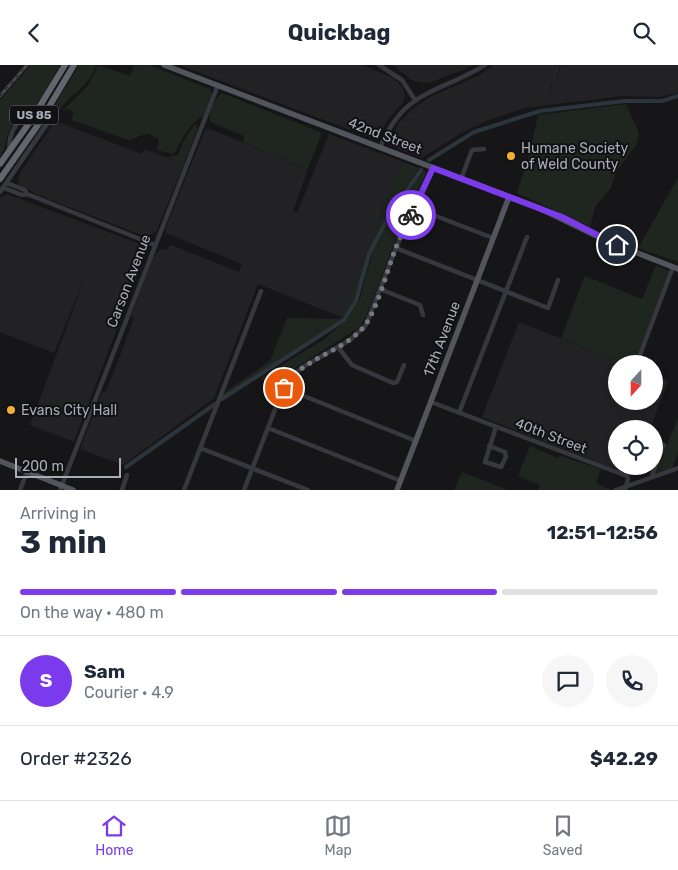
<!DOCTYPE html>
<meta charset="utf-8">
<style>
:root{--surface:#fff;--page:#f6f6f7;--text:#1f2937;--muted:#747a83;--line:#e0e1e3;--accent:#7c3aed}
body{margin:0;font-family:Rubik,sans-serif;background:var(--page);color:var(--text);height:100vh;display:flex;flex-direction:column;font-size:19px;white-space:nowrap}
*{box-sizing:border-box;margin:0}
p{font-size:16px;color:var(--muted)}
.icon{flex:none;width:28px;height:28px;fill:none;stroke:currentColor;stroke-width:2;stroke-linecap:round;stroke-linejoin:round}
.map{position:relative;height:425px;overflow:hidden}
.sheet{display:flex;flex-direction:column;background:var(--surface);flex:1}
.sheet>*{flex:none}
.needle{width:32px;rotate:201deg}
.tools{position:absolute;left:608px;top:290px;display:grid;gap:10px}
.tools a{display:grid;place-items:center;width:55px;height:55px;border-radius:50%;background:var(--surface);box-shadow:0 2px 8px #0003;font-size:25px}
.scale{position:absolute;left:15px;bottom:12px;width:106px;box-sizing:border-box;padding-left:5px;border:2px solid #a8adb8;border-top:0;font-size:14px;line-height:18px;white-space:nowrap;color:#a8adb8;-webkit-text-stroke:4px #111113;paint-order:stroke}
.pin{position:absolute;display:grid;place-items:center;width:42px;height:42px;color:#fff;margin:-21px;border:2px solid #fff;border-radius:50%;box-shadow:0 1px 5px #0007}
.courier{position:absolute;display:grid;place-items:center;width:50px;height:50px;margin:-25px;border:4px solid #7c3aed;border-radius:50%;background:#fff;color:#222;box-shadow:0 1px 6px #0007}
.headline em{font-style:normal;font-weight:700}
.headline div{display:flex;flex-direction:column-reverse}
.headline{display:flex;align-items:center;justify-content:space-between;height:85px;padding:0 20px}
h1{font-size:32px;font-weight:700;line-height:38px}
.bar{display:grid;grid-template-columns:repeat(4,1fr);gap:8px 5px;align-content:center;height:60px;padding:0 20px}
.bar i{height:6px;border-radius:4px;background:var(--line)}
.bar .on{background:var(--accent)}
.bar p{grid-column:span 4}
.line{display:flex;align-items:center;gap:12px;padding:0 20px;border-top:1px solid var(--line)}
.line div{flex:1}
.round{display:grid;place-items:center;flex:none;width:52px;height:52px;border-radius:26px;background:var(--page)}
header{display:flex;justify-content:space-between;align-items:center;height:65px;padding:0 20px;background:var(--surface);font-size:22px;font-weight:700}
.dock{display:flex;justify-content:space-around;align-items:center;height:70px;border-top:1px solid var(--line);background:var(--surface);font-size:14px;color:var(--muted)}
.dock a{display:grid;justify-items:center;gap:2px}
.dock .on{color:var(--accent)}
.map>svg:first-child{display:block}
</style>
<header><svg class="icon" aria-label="back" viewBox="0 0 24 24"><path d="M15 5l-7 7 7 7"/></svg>Quickbag<svg class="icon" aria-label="search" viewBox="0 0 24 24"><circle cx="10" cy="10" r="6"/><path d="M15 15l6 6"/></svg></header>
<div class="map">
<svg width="678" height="425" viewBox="0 0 678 425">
<rect width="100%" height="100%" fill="#161618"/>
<path fill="#222225" d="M 179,0 L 362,0 L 394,13 L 402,22 L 405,30 L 404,36 L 386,57 L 377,75 Z
M 392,0 L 475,0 L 429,18 L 413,16 Z
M 493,0 L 558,0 L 547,34 L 561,0 L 678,0 L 678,28 L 659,32 L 622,31 L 525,43 L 489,55 L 461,68 L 422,93 L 390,80 L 398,59 L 414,43 L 430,32 L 480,10 Z
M 55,56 L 142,89 L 144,84 L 184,99 L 156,167 L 148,171 L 144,171 L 38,130 L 18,119 L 19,109 Z
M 210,64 L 308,104 L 293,146 L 297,148 L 329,69 L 403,97 L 341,252 L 258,219 L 214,333 L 123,400 L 80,384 L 102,327 L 106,326 L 121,288 L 134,253 L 131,251 L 153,192 L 160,185 L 167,184 L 171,180 L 239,207 L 242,199 L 166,168 L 165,165 L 205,65 Z
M 7,129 L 140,179 L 146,187 L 74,377 L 30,360 L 89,202 L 54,288 L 0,267 L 0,133 Z
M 519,257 L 625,299 L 616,299 L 616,336 L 654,336 L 654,310 L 668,316 L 650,364 L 616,364 L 616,401 L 636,401 L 633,411 L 482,352 Z"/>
<path fill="#1e261f" d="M 31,0 L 60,0 C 53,13 46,29 35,40 C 25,50 16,52 9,67 C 4,76 7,83 0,92 L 0,35 Z
M 79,0 L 96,0 C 90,21 71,28 60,45 L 57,43 L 0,123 L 45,56 Z
M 98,0 L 130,11 L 134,0 L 149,0 L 210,24 L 212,29 L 203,51 C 185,62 185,74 173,89 L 157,85 L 159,75 C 144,63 143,72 129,75 L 71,55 L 74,49 L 69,44 L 62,46 L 88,21 Z
M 222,28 L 320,67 L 321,70 L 308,104 L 243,77 L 244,71 L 210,57 C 208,49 214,33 222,28 Z
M 626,39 L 639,68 L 636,80 L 616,107 L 611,123 L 595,142 L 590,162 L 517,128 L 530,87 L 538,50 Z
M 195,59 L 198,63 L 184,99 L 167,92 L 178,90 L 183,77 Z
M 403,97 L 419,103 L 386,153 L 368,189 L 355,235 L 342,254 L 222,333 L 224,328 L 270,296 L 287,253 L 340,254 Z
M 424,105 L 426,108 L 394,180 L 366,251 L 360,262 L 295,303 L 281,320 L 269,315 L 259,314 L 323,275 L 346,256 L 360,234 L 372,188 L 391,152 Z
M 678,113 L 678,197 L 638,183 Z
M 656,200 L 669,206 L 634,299 L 625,299 L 561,273 L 585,211 L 642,234 Z
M 678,353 L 678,388 L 673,402 L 655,409 Z
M 530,381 L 558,393 L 560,391 L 601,404 L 596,418 L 611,425 L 538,425 L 540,420 L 518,411 Z
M 462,407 L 508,425 L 454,425 Z"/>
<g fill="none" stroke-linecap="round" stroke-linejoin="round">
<path stroke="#2c353c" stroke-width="1" d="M 552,19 L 559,0"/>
<path stroke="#2c353c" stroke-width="4" d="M 429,95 L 474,67 L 540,46 L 624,36 L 662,36 L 678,31
M 222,334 L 344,255 L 356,236 L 369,189 L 388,153 L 421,105
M 126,402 L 215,339"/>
<path stroke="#37383d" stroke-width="4.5" d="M 379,0 L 402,15 L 415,35
M 380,83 C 404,24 438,29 485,0
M 9,85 C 9,61 21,54 38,41
M 461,114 L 472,85 L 484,84
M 7,118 L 25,125 L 27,129
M 4,123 L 22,130 L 27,129 L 155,180
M 0,127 L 56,46
M 415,143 L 493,173
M 396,183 L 548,243 L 558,215
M 380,224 L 420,240 L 423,250
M 338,282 L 352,300 L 393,318 L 397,317 L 404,300
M 638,295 L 673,202
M 284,323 L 416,376
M 431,337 L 627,411 L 628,414 L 625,425
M 459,348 L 527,172
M 268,363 L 401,416
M 489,381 L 505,387 L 506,392 L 501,402 L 485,397 L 496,362
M 200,383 L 308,425
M 652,410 L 664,380
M 20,425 L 27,407
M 60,425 L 218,20
M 122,425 L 127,410
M 184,425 L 261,226
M 244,425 L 276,342 L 289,315 L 301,303 L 350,275 L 366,260 L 396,183 L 433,103
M 616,425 L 678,403"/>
<path stroke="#53555c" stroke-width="5.5" d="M 164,0 L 539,143 L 607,176 L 678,204
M 0,396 L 73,425
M 397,425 L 509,132"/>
<path stroke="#63666e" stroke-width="6" d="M 0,99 L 32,54 L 65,0
M 0,114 L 40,57 L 74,0"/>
<g stroke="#4a4c52" stroke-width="3">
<path id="rail" d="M 0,31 L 27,0"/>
</g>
<use href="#rail" stroke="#111113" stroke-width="1" stroke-dasharray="4" stroke-linecap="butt"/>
</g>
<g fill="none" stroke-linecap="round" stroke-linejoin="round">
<path stroke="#757880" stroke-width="5" stroke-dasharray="0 9" d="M 284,323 C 301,294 337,289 360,266 C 375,253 387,206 395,185 C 399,173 406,162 411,150"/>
<path stroke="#7c3aed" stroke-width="6" d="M 411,150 L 433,103 L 562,152 L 617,180"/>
</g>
<g fill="#f2b134" stroke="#111113" stroke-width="2">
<circle cx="511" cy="91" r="5"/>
<circle cx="11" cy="345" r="5"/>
</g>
<g text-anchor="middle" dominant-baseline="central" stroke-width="4" stroke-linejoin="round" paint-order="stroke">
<rect fill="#111113" stroke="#7b7e86" stroke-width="1" x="10" y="40.5" width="48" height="19" rx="4"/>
<g font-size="12" font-weight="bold" fill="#a8adb8">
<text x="34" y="50">US 85</text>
</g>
<g font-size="14" fill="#a8adb8" stroke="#111113">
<text transform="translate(385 71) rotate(21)">42nd Street</text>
<text transform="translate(129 216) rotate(-69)">Carson Avenue</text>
<text transform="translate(442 274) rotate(-69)">17th Avenue</text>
<text transform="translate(551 371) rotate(21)">40th Street</text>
</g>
<g font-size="14" fill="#a8adb8" stroke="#111113" text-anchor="start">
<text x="521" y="83">Humane Society<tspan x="521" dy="16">of Weld County</tspan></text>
<text x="21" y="345">Evans City Hall</text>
</g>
</g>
</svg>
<div class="tools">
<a><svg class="needle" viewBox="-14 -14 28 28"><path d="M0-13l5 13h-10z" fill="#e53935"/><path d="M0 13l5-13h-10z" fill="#747a83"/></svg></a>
<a><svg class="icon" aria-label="locate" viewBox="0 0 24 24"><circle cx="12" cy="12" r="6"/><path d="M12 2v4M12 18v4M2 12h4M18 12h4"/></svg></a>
</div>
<div class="scale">200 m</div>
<div class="pin" style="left:284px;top:323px;background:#ea580c"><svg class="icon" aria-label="bag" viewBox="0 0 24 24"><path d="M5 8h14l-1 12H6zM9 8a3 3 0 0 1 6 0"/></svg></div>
<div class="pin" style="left:617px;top:180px;background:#1f2937"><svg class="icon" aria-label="home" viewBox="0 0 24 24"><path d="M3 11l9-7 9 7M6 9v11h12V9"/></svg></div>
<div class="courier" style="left:411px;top:150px"><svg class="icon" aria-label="bike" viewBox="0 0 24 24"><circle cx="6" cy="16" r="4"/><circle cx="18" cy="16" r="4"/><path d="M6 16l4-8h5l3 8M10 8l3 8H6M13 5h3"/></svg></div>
</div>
<section class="sheet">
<div class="headline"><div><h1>3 min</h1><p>Arriving in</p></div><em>12:51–12:56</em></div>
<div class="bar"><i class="on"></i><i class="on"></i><i class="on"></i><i></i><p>On the way · 480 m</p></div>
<div class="line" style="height:90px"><b class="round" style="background:var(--accent);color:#fff">S</b><div><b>Sam</b><p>Courier · 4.9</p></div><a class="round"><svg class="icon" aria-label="chat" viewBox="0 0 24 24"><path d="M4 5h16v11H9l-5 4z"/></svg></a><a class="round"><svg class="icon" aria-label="phone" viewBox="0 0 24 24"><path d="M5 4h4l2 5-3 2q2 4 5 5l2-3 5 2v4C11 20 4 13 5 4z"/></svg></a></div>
<div class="line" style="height:65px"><div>Order #2326</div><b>$42.29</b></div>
</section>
<nav class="dock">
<a class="on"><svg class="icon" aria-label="home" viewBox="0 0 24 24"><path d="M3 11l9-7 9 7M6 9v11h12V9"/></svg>Home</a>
<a><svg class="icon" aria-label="map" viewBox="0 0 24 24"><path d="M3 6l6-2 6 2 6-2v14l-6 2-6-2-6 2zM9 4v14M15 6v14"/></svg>Map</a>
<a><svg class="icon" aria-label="saved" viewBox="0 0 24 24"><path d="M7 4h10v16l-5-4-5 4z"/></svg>Saved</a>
</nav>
